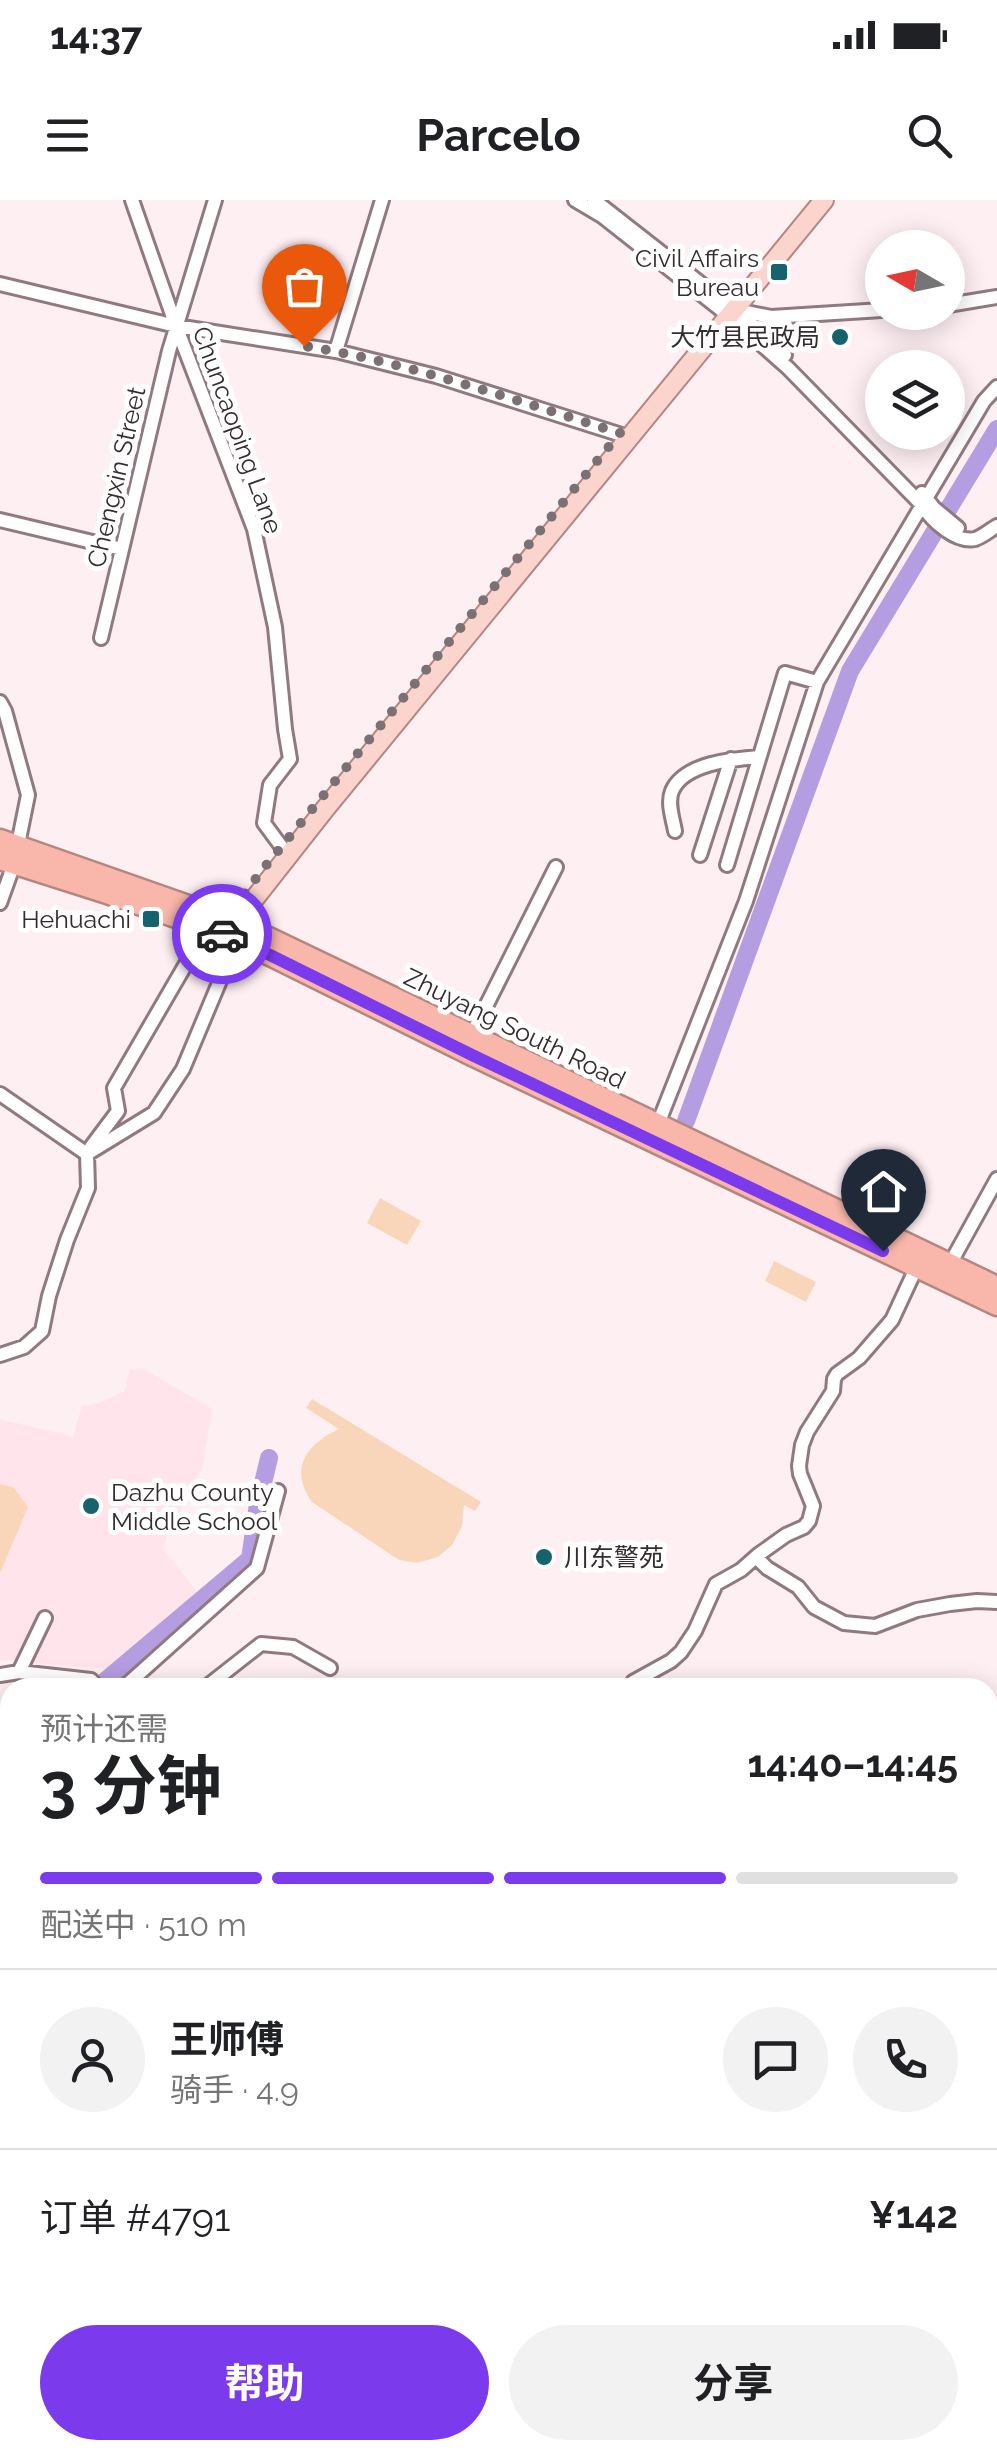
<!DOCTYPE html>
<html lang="zh">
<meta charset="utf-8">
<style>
:root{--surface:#fff;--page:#f2f2f2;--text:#202124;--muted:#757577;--line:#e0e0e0;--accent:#7c3aed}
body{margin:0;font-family:Raleway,"Noto Sans SC",sans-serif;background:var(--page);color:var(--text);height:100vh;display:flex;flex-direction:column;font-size:38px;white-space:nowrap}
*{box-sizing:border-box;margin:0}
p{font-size:32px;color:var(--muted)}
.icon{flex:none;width:55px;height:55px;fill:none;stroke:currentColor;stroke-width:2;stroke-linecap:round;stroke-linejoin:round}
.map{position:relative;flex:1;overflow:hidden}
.side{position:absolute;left:0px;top:1478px;width:998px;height:782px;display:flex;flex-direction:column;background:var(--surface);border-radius:30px 30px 0 0;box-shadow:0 5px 25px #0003}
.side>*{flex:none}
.needle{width:65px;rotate:279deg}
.controls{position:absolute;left:865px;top:30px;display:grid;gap:20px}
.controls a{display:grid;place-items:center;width:100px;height:100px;border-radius:50%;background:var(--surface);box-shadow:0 5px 25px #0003;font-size:50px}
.pin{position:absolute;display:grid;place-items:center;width:85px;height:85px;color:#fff;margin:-102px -42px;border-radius:50% 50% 50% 0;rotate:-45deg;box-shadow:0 0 10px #0007}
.pin .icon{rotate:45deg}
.courier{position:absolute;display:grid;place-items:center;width:100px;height:100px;margin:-50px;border:8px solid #7c3aed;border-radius:50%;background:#fff;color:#222;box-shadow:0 2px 12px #0007}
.headline em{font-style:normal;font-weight:700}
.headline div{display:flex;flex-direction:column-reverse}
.headline{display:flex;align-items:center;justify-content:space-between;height:170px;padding:0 40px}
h1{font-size:65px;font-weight:700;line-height:75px}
.bar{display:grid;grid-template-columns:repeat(4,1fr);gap:15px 10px;align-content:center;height:120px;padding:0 40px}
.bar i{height:12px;border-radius:8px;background:var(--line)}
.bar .current{background:var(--accent)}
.bar p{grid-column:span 4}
.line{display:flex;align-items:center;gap:25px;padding:0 40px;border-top:2px solid var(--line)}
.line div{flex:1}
.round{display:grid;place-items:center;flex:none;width:105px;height:105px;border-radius:52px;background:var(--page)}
.cta{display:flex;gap:20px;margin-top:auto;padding:20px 40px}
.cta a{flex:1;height:115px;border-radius:60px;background:var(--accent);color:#fff;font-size:40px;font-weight:700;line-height:115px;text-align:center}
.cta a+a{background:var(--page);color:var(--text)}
.status{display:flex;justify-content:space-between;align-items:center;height:70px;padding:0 50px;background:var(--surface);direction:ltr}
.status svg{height:28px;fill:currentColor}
header{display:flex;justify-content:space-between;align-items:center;height:130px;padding:0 40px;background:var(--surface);font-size:45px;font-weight:700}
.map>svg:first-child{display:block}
</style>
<div class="status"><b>14:37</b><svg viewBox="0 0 49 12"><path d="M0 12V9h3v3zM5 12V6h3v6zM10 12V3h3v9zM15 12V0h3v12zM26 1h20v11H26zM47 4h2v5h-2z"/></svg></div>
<header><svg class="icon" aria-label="menu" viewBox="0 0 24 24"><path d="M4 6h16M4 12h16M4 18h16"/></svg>Parcelo<svg class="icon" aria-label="search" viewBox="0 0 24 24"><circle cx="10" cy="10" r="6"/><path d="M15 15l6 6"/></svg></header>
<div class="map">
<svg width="997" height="2258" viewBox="0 0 997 2258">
<rect width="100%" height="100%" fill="#feeff3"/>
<path fill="#ffe4eb" d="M 142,1168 L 212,1209 L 203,1264 L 162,1347 L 200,1396 L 110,1469 L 0,1460 L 0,1219 L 73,1237 L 82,1206 L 102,1202 L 125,1191 L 130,1170 Z"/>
<path fill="#f9d6ba" d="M 380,998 L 421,1021 L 407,1045 L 367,1023 Z
M 774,1061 L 816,1082 L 806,1102 L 765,1081 Z
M 312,1199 L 481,1302 L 475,1311 L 464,1305 L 462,1326 L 452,1345 L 438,1357 L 417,1363 L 399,1360 L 312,1302 C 288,1268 307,1244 339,1229 L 306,1208 Z
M 0,1284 L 14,1288 L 28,1307 L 0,1373 Z"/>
<path fill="#b49de1" stroke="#8e7bac" stroke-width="2.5" d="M 997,2150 L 997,2258 L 973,2258 L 962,2250 L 988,2250 L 988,2151 Z"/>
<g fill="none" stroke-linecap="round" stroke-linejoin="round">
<path stroke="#b49de1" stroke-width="18" d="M 686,921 L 850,471 L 997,229
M 97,1488 L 250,1359 L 258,1304 L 269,1258
M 0,2015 L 7,2006 L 10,1992"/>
<g stroke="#907a80" stroke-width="18">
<path id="minor" d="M 132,0 L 176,126 L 254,329 L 275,427 L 285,529 L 290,559 L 270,585 L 264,623 L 281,646
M 575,0 L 602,16 L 729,116 L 788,168 L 921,304 C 931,320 955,343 975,339 C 982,337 990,330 997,326
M 594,0 L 741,115 L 785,155
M 0,84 L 176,126 L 336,151 L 436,176 L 628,237
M 948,105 L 997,97
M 741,111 L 771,117 L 882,110
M 336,151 L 382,0
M 922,293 L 934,308 L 958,328
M 0,320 L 122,349
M 101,438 L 169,151 L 215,0
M 0,502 L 5,511 L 28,595 L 14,664 L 0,703
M 675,631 C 673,619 667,603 672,591 C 684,563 733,559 759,557
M 700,655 L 731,559
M 727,665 L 785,473 L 817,482
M 472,834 L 556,667
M 0,894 L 87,954
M 658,924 L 746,701 L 817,482 L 984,201 L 997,187
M 91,947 L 118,911 L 114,888 L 201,738 L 216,731
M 87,954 L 154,913 L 183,869 L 232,752 L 226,735
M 950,1064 L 997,979
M 0,1155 L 24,1147 L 42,1131 L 49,1096 L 67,1040 L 88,988 L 87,954
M 756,1357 L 767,1368 L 798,1387 L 814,1407 L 844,1423 L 875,1426 L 917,1410 L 950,1404 L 977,1401 L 997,1402
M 19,1472 L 45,1418
M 0,1475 L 19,1472 L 91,1480 L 99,1488
M 123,1488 L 257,1368 L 278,1291
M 205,1488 L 261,1444 L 293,1447 L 330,1468
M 630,1488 L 633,1482 L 671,1461 L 681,1452 L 695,1431 L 716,1384 L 741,1370 L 758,1355 L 786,1335 L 804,1327 L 809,1321 L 813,1306 L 800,1274 L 799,1266 L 802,1245 L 807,1232 L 833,1191 L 834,1179 L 837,1174 L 859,1158 L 892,1120 L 918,1064
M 988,1866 L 997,1832
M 0,2114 L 10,2119
M 0,2194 L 10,2176
M 115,2250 L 117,2258
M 570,2250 L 571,2258
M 942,2250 L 952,2258
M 174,2258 L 176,2250
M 371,2258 L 373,2250
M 465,2258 L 466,2250
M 646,2258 L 648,2250"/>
</g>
<g stroke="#b48680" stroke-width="22">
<path id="major" d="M 229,731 L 325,609 L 824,0"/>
</g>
<g stroke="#b48680" stroke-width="25">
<path id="highway" d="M 0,640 L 225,719 L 273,740 L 997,1087
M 0,659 L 104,692 L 216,731 L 270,755 L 472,855 L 997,1105"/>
</g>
<use href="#minor" stroke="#fff" stroke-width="12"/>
<use href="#major" stroke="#fbd4cd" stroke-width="18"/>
<use href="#highway" stroke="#f9b7ab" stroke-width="20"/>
</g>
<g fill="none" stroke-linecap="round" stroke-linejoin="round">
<path stroke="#7b7074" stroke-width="10" stroke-dasharray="0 18" d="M 222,734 L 216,731 L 264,668 L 620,233 C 516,201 412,163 304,146"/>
<path stroke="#7c3aed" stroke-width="12" d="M 222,734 L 270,755 L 472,855 L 883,1051"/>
</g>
<g fill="#16636d" stroke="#fff" stroke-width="4">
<rect x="769" y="62" width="20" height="20" rx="5"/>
<circle cx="840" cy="137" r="10"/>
<rect x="141" y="709" width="20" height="20" rx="5"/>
<circle cx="91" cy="1306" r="10"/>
<circle cx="544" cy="1357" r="10"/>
</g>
<g text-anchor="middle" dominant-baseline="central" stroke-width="10" stroke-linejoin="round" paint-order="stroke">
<g font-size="25" fill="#352c2f" stroke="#fff" text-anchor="end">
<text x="759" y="58">Civil Affairs<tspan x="759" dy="29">Bureau</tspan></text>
<text x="820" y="137">大竹县民政局</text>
<text x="131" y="719">Hehuachi</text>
<text x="111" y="1292" text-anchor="start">Dazhu County<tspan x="111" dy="29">Middle School</tspan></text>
<text x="564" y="1357" text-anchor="start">川东警苑</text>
</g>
<g font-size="25" fill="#352c2f" stroke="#fff">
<text transform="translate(238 230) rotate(70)">Chuncaoping Lane</text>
<text transform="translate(116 277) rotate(-77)">Chengxin Street</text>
<text transform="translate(515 828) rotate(26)">Zhuyang South Road</text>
</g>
</g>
</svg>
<div class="controls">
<a><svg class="needle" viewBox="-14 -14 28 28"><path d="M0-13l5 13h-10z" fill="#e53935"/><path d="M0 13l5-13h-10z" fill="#757577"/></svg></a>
<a><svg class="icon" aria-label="layers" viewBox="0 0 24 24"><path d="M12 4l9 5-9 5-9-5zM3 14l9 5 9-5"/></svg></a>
</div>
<div class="pin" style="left:304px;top:146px;background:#ea580c"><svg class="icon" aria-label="bag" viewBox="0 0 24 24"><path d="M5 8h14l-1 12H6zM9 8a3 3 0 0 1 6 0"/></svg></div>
<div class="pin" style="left:883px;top:1051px;background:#1f2937"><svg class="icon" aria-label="home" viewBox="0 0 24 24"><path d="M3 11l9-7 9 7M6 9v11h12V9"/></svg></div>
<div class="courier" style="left:222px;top:734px"><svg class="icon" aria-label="car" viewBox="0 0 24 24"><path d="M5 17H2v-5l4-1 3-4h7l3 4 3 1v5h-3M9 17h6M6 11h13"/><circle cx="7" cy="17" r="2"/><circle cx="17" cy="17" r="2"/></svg></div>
<section class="side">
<div class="headline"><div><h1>3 分钟</h1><p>预计还需</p></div><em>14:40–14:45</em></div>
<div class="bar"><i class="current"></i><i class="current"></i><i class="current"></i><i></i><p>配送中 · 510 m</p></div>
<div class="line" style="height:180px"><a class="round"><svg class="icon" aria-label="person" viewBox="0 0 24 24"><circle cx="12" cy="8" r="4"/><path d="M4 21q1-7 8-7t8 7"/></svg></a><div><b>王师傅</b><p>骑手 · 4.9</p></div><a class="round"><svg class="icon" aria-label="chat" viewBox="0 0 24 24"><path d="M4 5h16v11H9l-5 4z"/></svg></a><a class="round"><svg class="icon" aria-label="phone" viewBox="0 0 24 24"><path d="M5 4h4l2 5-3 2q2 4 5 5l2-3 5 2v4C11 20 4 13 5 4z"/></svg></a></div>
<div class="line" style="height:130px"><div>订单 #4791</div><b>¥142</b></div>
<div class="cta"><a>帮助</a><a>分享</a></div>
</section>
</div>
